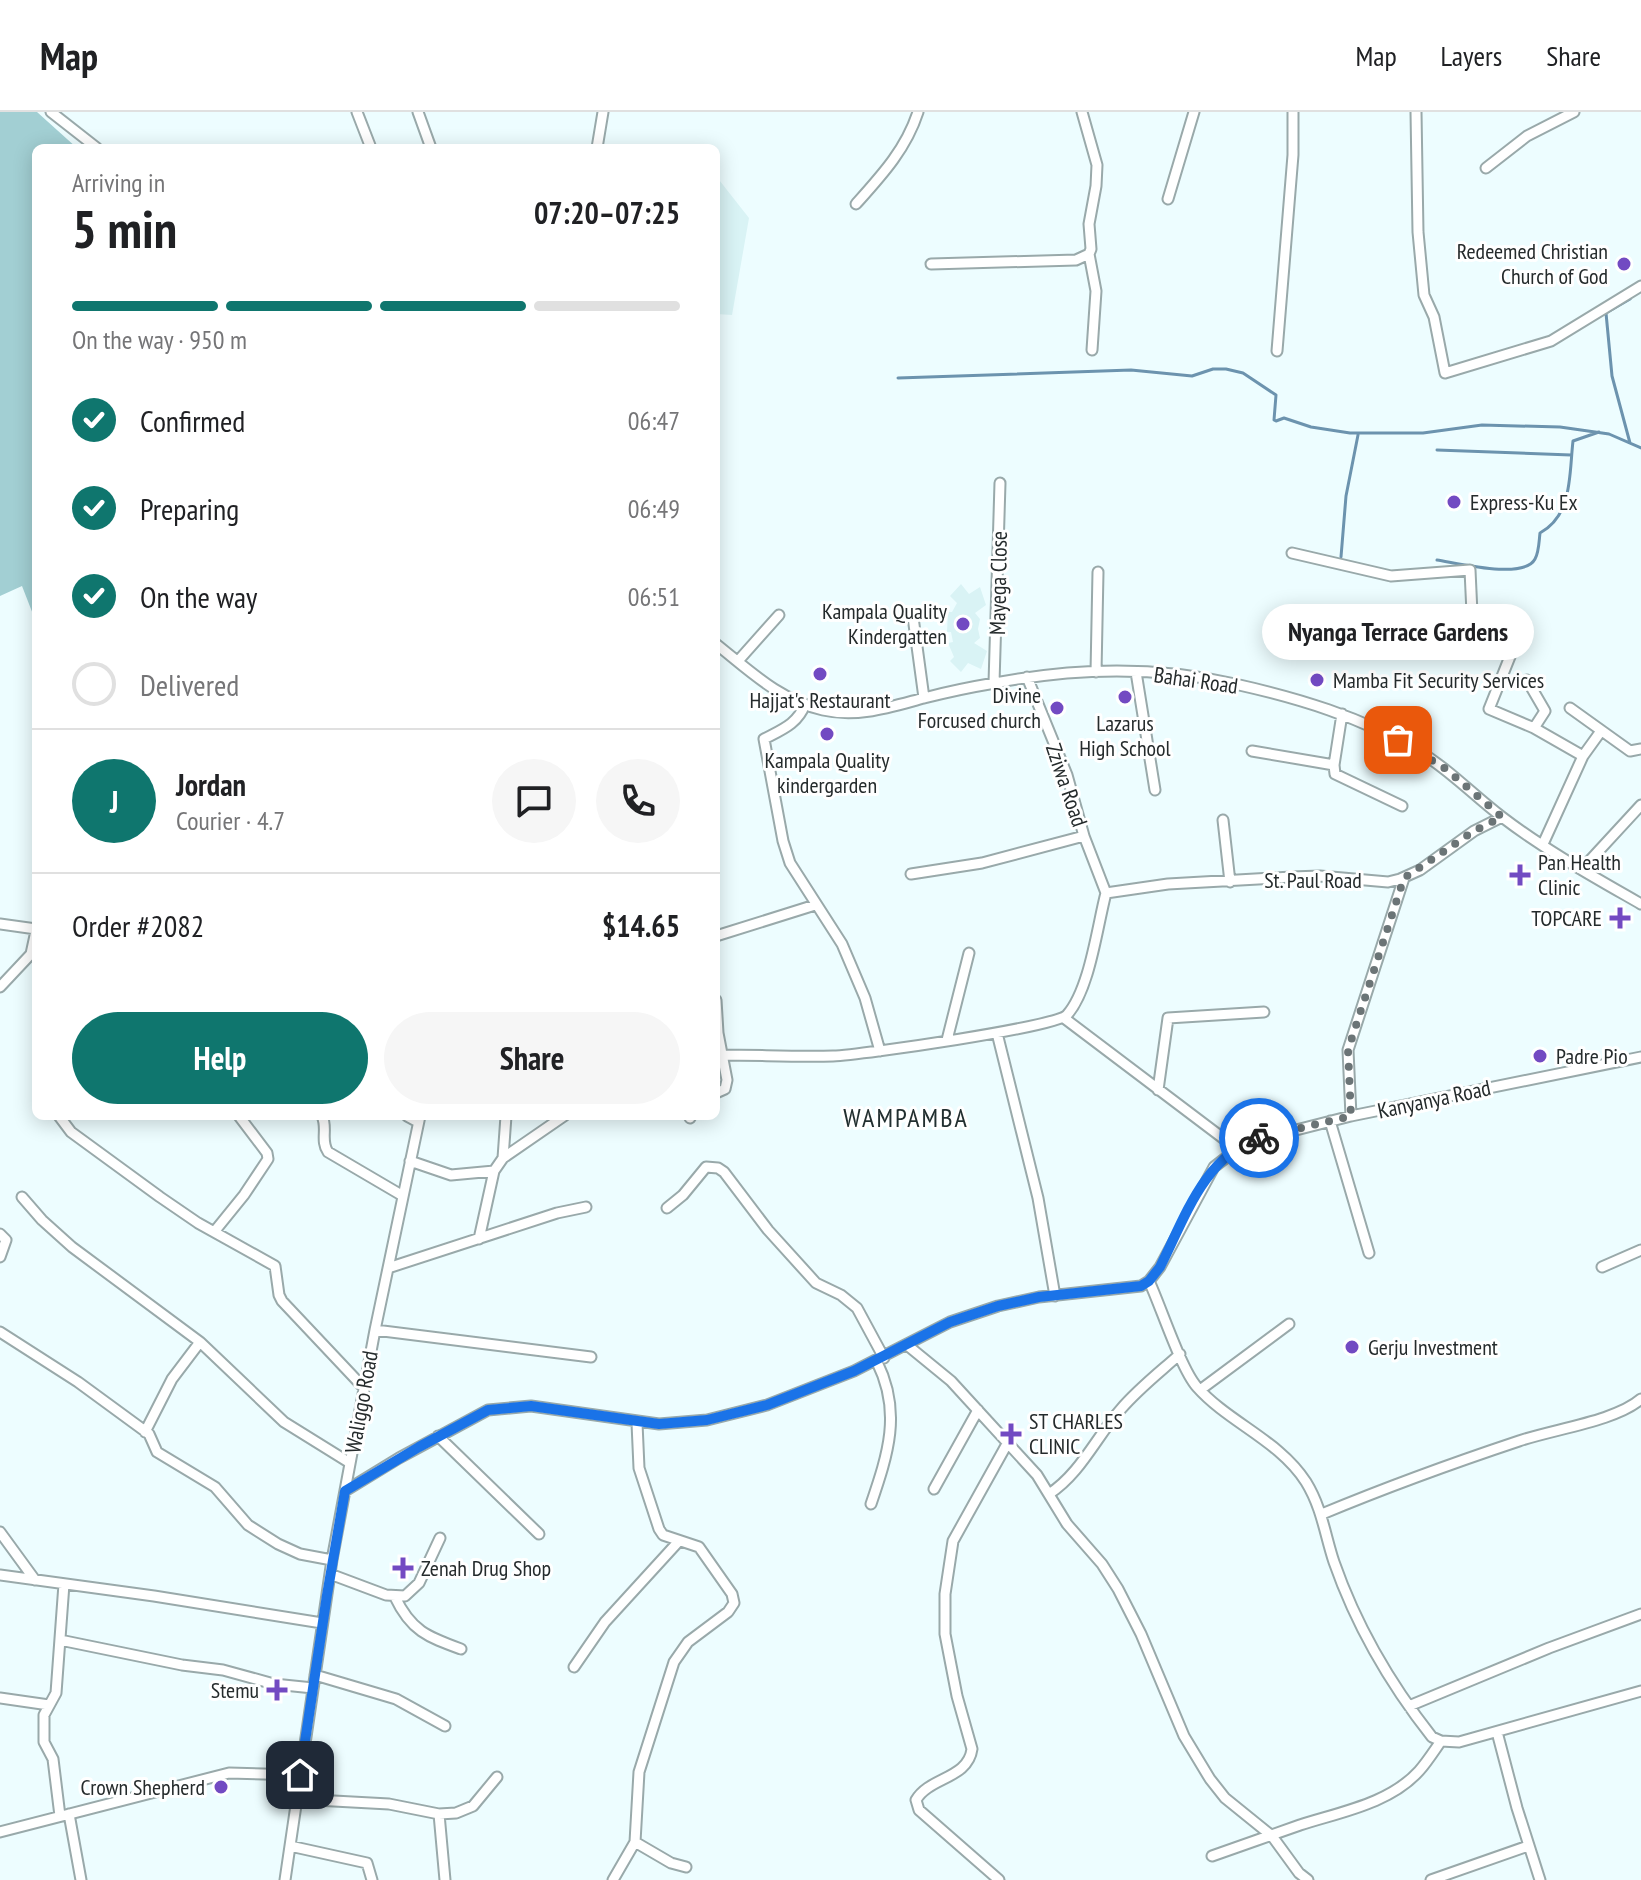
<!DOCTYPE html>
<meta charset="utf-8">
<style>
:root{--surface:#fff;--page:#f6f6f6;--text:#202124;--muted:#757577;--line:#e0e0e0;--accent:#0f766e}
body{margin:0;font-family:"PT Sans Narrow",sans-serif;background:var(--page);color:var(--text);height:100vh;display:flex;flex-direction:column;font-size:30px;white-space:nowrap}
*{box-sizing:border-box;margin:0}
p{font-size:26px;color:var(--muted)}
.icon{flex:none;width:44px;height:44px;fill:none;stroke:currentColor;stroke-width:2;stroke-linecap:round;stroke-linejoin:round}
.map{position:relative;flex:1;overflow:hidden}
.sheet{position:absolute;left:32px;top:32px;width:688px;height:976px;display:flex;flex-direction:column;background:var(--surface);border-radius:12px;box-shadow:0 4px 20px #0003}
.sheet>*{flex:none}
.pin{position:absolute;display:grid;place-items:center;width:68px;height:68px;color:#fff;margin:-34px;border-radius:16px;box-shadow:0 4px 12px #0006}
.courier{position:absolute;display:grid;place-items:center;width:80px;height:80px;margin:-40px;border:6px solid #1a73e8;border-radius:50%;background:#fff;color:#222;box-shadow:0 2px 10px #0007}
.bubble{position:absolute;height:56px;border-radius:28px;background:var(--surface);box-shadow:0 4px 20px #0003;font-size:26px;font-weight:800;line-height:56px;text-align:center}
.head em{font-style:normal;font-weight:800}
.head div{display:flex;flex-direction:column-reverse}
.head{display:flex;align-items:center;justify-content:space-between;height:136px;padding:0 40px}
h1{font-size:52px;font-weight:800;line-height:60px}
.bar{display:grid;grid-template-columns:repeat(4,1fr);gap:12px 8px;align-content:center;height:96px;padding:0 40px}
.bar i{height:10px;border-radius:6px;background:var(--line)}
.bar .selected{background:var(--accent)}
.bar p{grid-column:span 4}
.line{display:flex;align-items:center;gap:20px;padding:0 40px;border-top:2px solid var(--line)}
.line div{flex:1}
.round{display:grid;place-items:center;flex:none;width:84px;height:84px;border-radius:42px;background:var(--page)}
ol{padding:0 40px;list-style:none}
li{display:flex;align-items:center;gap:24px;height:88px}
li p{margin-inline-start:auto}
li .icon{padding:8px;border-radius:50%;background:var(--accent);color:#fff;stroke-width:4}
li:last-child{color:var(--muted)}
li i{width:44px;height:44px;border:4px solid var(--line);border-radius:50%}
.cta{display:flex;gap:16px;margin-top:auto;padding:16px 40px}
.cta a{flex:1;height:92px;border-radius:48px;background:var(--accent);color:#fff;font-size:32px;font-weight:800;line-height:92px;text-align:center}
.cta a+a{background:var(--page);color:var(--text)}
header{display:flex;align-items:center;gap:48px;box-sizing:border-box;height:112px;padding:0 40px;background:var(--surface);border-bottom:2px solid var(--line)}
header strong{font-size:38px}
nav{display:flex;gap:44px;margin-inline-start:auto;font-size:28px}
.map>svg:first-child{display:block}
</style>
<header>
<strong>Map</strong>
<nav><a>Map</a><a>Layers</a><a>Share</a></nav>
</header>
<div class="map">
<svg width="1641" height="1768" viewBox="0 0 1641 1768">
<rect width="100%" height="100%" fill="#edfdff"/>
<path fill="#d9f3f5" d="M 716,64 L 749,106 L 732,203 L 716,202 Z
M 961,472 L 969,482 L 980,475 L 986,493 L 975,501 L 980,507 L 978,517 L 980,526 L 974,531 L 987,539 L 981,557 L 968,551 L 961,560 L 950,549 L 954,545 L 948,531 L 953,530 L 951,520 L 947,520 L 948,500 L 952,500 L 957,491 L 950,484 Z"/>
<path fill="#a2cfd3" d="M 0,0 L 37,0 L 77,36 L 36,36 L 36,510 L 22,474 L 0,484 Z"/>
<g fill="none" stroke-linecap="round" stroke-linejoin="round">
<path stroke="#6c93ae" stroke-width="3" d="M 898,266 L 1131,258 L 1192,264 L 1213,257 L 1226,257 L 1243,261 L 1276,283 L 1274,308 L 1276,309 L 1284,306 L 1311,315 L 1350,321 L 1423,321 L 1482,313 L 1560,315 L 1609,322 L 1641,336
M 1630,331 L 1612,264 L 1606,201 L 1630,187
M 1437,338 L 1571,343
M 1341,445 L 1346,384 L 1358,323
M 1437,448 C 1457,451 1524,468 1535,447 C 1539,440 1539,429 1540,421 C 1573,403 1569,363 1573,329 L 1599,320"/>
<g stroke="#99a9aa" stroke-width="13">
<path id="minor" d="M 51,0 L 97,36
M 357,0 L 371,36
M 418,0 L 431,36
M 1082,0 L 1097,53 L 1096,74 L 1089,112 L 1091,137 L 1089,142 L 1096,179 L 1092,238
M 1416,0 L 1418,120 L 1424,183 L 1434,205 L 1445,261 L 1551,229 L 1641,174
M 597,36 L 603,0
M 1486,56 L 1527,24 L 1574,0
M 1168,87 L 1194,0
M 856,92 C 882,63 906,37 918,0
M 931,152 L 1076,148 L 1089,142
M 1277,239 L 1293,43 L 1293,0
M 1292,441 L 1391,464 L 1470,458 L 1473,523 L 1515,532 L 1489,597 L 1534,616 L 1583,644
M 913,505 L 924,586
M 716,532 C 750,559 779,588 823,598 C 858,606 890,595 924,586 C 947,580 971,575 995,571 C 1073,556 1157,554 1235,572 C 1298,586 1361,605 1417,638 C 1449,657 1473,683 1502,705 C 1545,738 1594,765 1641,792
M 738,549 L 779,503
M 1096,560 L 1098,460
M 1136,560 L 1155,678
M 1027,565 L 1067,663 L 1084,724 L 1106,781
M 1527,568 L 1545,599 L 1534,616
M 994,571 L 1000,371
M 805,592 C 798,612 781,618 764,627 L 783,729 L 790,751 L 842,832 L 865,886 L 880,939
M 1570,596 L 1630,639 L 1641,637
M 1252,639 L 1334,653 L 1342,602
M 1334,653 L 1335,662 L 1402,694
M 1223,708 L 1230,770
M 1543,732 L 1583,644 L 1601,619
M 1582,757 L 1641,693
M 911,762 L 982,751 L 1084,724
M 1106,781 L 1168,772 L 1292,765 L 1320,764 L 1388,770 L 1400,767 L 1420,758 L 1474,719 L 1502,705
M 0,812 L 36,817
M 716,824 L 815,793
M 0,875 L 31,842 L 36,819
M 716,888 L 718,921 L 727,968 L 725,977 L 716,981
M 1064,906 L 1236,1036
M 997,921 L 1038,1086 L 1055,1184
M 947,928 L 969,841
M 722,943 C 759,943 796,945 833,944 C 861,943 1056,915 1067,903 C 1090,877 1097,815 1106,781
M 1158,978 L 1168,906 L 1264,900
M 59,1004 L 71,1020 L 160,1085 L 198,1111 L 275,1154 L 279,1183 L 282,1189 L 364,1276
M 322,1004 C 328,1016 320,1029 328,1040 L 403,1084
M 407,1004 L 418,1010
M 1351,1004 L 1348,938 L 1404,766
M 690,1006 L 691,1004
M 1330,1009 L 1369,1141
M 503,1046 L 506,1004
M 410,1049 L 451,1063 L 494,1059
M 22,1085 L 42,1108 L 72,1135 L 200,1230 L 284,1310 L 350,1351
M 667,1096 L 683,1083 L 706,1055 L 718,1056 L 724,1060 L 768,1118 L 816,1171 L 841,1183 L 857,1196 L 884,1246
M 214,1120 L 244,1083 L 268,1047 L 267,1041 L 239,1004
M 0,1122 L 6,1128 L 0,1145
M 479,1127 L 494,1059 L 503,1046 L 564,1004
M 1602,1155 L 1641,1138
M 388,1156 L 557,1101 L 586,1095
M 1149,1169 C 1161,1195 1181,1257 1197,1275 C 1229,1311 1279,1328 1306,1370 C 1322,1396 1325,1423 1334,1450 C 1356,1513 1391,1573 1432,1625 L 1441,1629 L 1459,1630 L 1641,1579
M 375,1218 L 591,1245
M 0,1220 L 78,1270 L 149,1322 L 157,1340 L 215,1375 L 248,1413 L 278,1432 L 300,1442 L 332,1448
M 907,1233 L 951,1269 L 1037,1363 L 1067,1412 L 1102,1452 L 1118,1477 L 1141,1522 L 1184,1624 L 1210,1667 L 1225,1686 L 1272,1724 L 1299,1761 L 1308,1768
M 1200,1278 L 1289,1212
M 145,1320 L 172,1267 L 200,1230
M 438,1324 L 539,1422
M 934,1377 L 978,1298
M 345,1379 L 399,1346 L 488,1298 L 531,1294 L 659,1312 L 707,1308 L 767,1293 L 854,1259 L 950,1210 L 998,1194 L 1039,1185 L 1141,1174 L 1149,1169 L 1160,1155 L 1214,1055 L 1245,1031 L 1351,1004 L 1641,945
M 1049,1382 C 1081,1361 1096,1325 1121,1297 C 1139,1276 1160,1260 1180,1242
M 871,1392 C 888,1342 902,1300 877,1250
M 1322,1402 C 1387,1375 1453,1351 1519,1329 C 1554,1317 1616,1309 1641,1287
M 0,1420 L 35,1468
M 330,1462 L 386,1483 L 405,1484 L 419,1471 L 440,1426
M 0,1463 L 154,1484 L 322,1511
M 395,1485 C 411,1519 428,1525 461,1537
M 60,1528 L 182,1553 L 223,1558 L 274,1572 L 313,1576
M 574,1555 L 605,1510 L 679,1429
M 315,1563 L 396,1587 L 445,1614
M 0,1586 L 49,1593
M 1409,1594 L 1549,1536 L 1641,1502
M 1497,1620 L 1517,1696 L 1540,1768
M 297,1687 L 389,1692 L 439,1702 L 456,1701 L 473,1694 L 497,1665
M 69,1702 L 81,1768
M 439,1702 L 445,1768
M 60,1704 L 53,1647 L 44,1630 L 44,1603 L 56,1581 L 64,1472
M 0,1720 L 229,1661 L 300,1663
M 635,1730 L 671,1751 L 686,1755
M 290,1734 L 367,1751 L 372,1768
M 1212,1744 C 1241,1734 1271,1723 1300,1713 C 1340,1700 1389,1692 1419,1659 C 1427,1650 1434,1639 1441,1629
M 285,1768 L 332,1448 L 375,1218 L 420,1004
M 613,1768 L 635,1730 L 639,1660 L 674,1550 L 688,1530 L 728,1500 L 734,1491 L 732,1482 L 699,1435 L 663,1423 L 659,1417 L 639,1356 L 637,1311
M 999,1768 L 919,1698 L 916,1688 C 929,1665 968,1667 972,1637 L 957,1584 L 945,1522 L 945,1482 L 953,1429 L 1007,1332
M 1431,1768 L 1528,1734"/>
</g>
<use href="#minor" stroke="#fff" stroke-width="9"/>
</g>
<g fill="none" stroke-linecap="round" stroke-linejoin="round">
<path stroke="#6b7476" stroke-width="8" stroke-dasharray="0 14.4" d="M 1259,1026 L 1351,1004 L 1348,938 L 1404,766 L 1474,719 L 1502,705 L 1446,657 L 1398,628"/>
<path stroke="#1a73e8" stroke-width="10" d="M 300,1663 L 327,1483 L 345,1379 L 419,1335 L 488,1298 L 531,1294 L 659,1312 L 707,1308 L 767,1293 L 854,1259 L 950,1210 L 998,1194 L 1039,1185 L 1141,1174 L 1149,1169 L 1160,1155 C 1184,1108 1204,1044 1259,1026"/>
</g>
<g fill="#724ac2" stroke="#fff" stroke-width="3">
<circle cx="1624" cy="152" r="8"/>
<circle cx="1454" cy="390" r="8"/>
<circle cx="963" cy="512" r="8"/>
<circle cx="820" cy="562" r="8"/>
<circle cx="1317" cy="568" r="8"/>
<circle cx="1125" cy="585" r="8"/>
<circle cx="1057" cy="596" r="8"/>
<circle cx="827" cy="622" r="8"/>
<path d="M1516 751h8v8h8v8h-8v8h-8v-8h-8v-8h8z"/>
<path d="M1616 794h8v8h8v8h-8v8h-8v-8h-8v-8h8z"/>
<circle cx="1540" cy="944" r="8"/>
<circle cx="1352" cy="1235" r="8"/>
<path d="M1007 1310h8v8h8v8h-8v8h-8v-8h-8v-8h8z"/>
<path d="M399 1444h8v8h8v8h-8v8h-8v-8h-8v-8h8z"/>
<path d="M273 1566h8v8h8v8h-8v8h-8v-8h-8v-8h8z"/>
<circle cx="221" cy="1675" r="8"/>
</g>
<g text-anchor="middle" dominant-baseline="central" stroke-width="6" stroke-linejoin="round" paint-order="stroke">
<g font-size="22" fill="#252b2c" stroke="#fff" text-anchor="start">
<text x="1608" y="139" text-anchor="end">Redeemed Christian<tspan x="1608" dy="25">Church of God</tspan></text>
<text x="1470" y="390">Express-Ku Ex</text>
<text x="947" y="499" text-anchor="end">Kampala Quality<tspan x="947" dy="25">Kindergatten</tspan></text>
<text x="1333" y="568">Mamba Fit Security Services</text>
<text x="1041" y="583" text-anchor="end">Divine<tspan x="1041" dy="25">Forcused church</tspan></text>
<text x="820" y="588" text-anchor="middle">Hajjat's Restaurant</text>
<text x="1125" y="611" text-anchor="middle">Lazarus<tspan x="1125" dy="25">High School</tspan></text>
<text x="827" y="648" text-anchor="middle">Kampala Quality<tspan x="827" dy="25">kindergarden</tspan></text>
<text x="1538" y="750">Pan Health<tspan x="1538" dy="25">Clinic</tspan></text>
<text x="1602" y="806" text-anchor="end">TOPCARE</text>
<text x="1556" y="944">Padre Pio</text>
<text x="1368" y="1235">Gerju Investment</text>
<text x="1029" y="1309">ST CHARLES<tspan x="1029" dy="25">CLINIC</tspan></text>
<text x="421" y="1456">Zenah Drug Shop</text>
<text x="259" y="1578" text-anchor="end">Stemu</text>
<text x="205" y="1675" text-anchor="end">Crown Shepherd</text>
</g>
<g font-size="22" fill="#252b2c" stroke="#fff">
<text transform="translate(998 471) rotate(-89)">Mayega Close</text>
<text transform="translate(1196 568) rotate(8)">Bahai Road</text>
<text transform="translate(1067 673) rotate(71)">Zziwa Road</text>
<text x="1313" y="768">St. Paul Road</text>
<text transform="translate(1434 987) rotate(-12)">Kanyanya Road</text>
<text transform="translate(361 1290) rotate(-80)">Waliggo Road</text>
</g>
<g font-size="26" letter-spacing="2" fill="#222f30" stroke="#fff">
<text x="906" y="1005">WAMPAMBA</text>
</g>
</g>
</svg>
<div class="pin" style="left:1398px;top:628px;background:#ea580c"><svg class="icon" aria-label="bag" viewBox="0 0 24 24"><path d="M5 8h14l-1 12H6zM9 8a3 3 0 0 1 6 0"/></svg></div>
<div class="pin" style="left:300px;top:1663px;background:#1f2937"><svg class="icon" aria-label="home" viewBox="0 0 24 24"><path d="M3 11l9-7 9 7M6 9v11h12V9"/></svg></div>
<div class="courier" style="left:1259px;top:1026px"><svg class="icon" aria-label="bike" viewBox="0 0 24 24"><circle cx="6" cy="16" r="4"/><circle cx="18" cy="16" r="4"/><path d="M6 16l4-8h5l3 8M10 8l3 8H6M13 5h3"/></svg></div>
<div class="bubble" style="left:1262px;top:492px;width:272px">Nyanga Terrace Gardens</div>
<section class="sheet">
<div class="head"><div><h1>5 min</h1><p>Arriving in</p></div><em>07:20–07:25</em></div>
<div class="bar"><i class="selected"></i><i class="selected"></i><i class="selected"></i><i></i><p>On the way · 950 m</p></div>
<ol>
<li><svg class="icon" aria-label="check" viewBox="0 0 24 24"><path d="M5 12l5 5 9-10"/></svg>Confirmed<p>06:47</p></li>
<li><svg class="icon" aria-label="check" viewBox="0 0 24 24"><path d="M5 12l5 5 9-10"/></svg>Preparing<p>06:49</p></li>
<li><svg class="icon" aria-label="check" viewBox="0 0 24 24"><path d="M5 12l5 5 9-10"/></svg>On the way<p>06:51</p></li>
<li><i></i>Delivered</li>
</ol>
<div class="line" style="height:144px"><b class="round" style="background:var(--accent);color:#fff">J</b><div><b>Jordan</b><p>Courier · 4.7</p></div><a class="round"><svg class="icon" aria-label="chat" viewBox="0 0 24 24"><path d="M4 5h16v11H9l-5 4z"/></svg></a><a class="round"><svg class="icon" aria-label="phone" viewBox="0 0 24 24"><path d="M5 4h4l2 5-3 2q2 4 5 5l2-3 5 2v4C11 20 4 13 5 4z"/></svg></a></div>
<div class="line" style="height:104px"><div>Order #2082</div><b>$14.65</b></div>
<div class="cta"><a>Help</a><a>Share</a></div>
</section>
</div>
